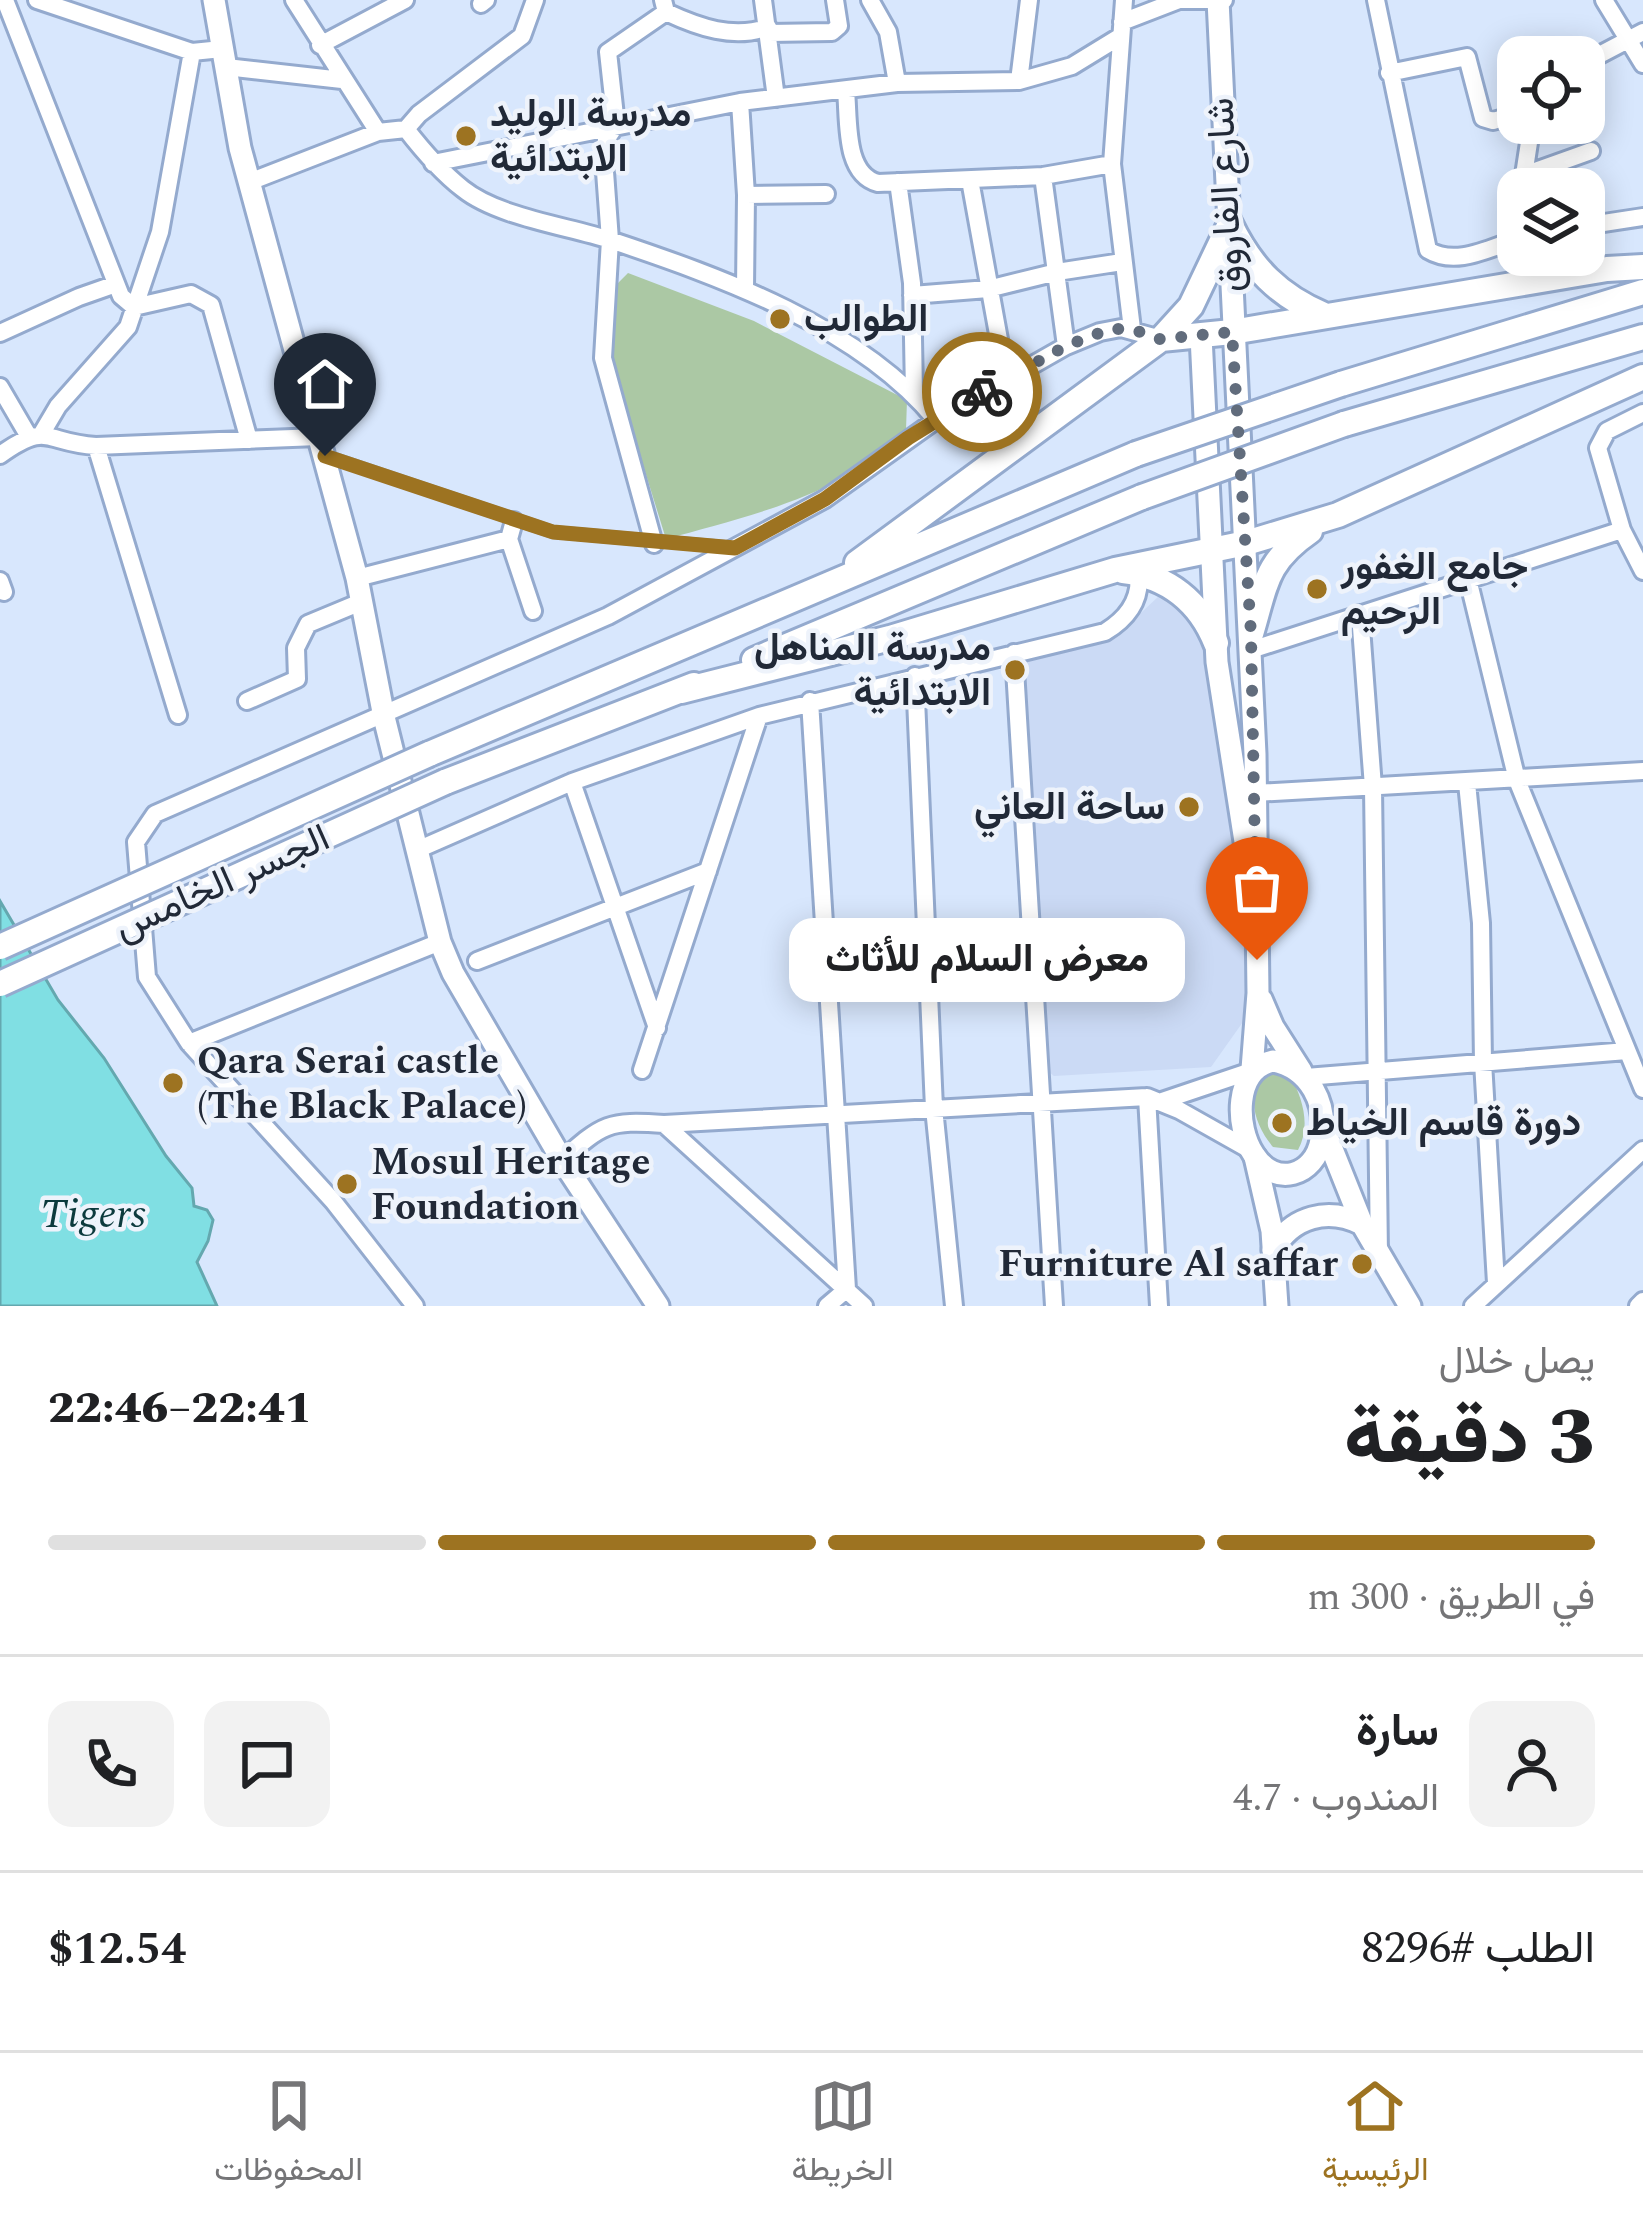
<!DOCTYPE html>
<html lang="ar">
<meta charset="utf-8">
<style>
:root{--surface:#fff;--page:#f2f2f2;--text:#202124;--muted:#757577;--line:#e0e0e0;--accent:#9d7321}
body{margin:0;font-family:Spectral,Vazirmatn,serif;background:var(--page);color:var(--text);direction:rtl;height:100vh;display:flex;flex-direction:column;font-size:45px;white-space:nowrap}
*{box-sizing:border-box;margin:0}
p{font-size:39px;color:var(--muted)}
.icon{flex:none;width:66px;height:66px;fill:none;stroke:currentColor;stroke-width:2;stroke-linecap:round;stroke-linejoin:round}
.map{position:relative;height:1306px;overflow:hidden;direction:ltr}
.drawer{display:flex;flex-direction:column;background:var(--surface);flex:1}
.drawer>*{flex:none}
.controls{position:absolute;left:1497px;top:36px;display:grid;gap:24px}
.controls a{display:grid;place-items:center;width:108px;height:108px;border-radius:24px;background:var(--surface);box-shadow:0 6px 30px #0003;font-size:60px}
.pin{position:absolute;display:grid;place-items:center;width:102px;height:102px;color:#fff;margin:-123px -51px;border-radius:50% 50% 50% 0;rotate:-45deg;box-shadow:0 0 12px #0007}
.pin .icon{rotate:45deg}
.courier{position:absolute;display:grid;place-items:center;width:120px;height:120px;margin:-60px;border:9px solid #9d7321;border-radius:50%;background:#fff;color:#222;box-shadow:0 3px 15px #0007}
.bubble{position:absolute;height:84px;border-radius:24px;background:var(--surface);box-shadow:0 6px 30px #0003;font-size:39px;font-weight:800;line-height:84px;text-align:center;direction:rtl}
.overview em{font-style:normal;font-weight:800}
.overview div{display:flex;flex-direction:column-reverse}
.overview{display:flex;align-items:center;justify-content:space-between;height:204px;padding:0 48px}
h1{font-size:78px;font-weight:800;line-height:90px}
.bar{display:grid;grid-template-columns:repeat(4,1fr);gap:18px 12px;align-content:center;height:144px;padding:0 48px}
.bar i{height:15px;border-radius:9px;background:var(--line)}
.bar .current{background:var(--accent)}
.bar p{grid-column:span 4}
.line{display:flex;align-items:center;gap:30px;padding:0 48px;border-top:3px solid var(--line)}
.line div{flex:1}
.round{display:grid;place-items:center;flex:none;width:126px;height:126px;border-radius:24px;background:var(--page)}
.menu{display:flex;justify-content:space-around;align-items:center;height:168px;border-top:3px solid var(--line);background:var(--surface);font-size:33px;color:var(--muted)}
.menu a{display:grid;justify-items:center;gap:6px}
.menu .current{color:var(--accent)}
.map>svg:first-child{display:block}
</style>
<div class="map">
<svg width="1643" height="1306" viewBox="0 0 1643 1306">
<rect width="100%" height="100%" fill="#d8e7fd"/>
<path fill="#cbdaf5" d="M 1176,580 L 1207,639 L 1245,900 L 1245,1019 L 1211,1067 L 1054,1076 L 1048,1071 L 1021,659 L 1126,627 Z"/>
<path fill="#abc8a4" d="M 628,273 L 754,321 L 907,400 L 906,430 C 849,494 745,517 666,539 L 611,362 L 617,284 Z
M 1273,1069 L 1290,1075 C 1303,1099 1311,1126 1298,1150 L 1273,1147 C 1253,1123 1243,1089 1273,1069 Z"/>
<path fill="#80dfe3" stroke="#64a8af" stroke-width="3" d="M 0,901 L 58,1000 L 104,1058 L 166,1156 L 192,1188 L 194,1206 L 207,1210 L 213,1220 L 208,1241 L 197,1262 L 217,1306 L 0,1306 Z"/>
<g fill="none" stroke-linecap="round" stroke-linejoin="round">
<g stroke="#94aace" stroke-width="14">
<path id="service" d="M 329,457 L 553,532 L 727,547"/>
</g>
<g stroke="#94aace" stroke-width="22">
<path id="minor" d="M 5,0 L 121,296 L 134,307 L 191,294 L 211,305 L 249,440
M 37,0 L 192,52
M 294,0 L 378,132
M 663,0 L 666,12 C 698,27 734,40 768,27
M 763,0 L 776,98
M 870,0 L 888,32 L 897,83
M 1124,0 L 1112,164 L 1132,329
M 1376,0 L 1428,250 C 1456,267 1489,248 1518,239
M 1604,0 L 1643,64
M 481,4 L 486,0
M 1122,22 L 1179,0 L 1224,0
M 769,33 L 832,32 L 839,26 L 835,0
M 320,45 L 405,0
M 1584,63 L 1643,32
M 226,67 L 342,80
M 1389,73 L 1467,57 L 1483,118 L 1493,121 L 1518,114
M 1019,81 L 1029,0
M 846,91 C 849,121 844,174 878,183 L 1043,176 L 1112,164
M 740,102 L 746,195 L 745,289
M 406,129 L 419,114 L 522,36 L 535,0
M 433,163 L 740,102 L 897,83 L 1019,81 L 1072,66 L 1121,36
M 1524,175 L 1591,151
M 1043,176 L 1066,346
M 970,180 L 1006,378
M 249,182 L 378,132 L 406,129 C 423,151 441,172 463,189 C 498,217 567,226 610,240 C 721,277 860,327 936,420
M 898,182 L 912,283 L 914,393
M 1526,189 L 1524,175 L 1532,123
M 746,195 L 826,194
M 1584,226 L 1643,217
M 912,295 L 988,289 L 1057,272 L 1122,262
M 0,333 L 79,297 L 116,284
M 0,387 L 28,435
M 1643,413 L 1607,431 L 1598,448 L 1622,530 L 1643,571
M 42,433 L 58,406 L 128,327 L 160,232 L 192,52 L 222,49
M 96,446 L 178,715
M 0,455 C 49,420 44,443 96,446 L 318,437
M 514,521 L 509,539 L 533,611
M 654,544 L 603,358 L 610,240 L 604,158 L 606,140 L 616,125 L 608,52 L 666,12
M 357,578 L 509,539
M 1468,579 L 1517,780 L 1643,1089
M 0,581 L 4,592
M 1360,614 L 1373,787 L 1379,1255
M 1251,650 L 1622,530
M 1014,653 L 1054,1306
M 915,676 L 934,1108 L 954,1306
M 247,701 L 297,679 L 296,648 L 308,624 L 361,602
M 810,701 L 847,1289 L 827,1306
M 572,782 L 657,1028
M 1467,783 L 1481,923 L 1483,1062 L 1496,1283
M 1255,793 L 1643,771
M 417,850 L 572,782 L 759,716 L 1105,632 C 1128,618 1142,599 1138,572
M 477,961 L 708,871
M 189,1043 L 440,942
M 642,1070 L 759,716
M 1306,1077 L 1627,1051
M 1147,1097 L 1159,1306
M 1162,1101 L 1251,1071
M 664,1124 L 864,1306
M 562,1160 C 603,1124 608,1120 664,1124 L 1147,1097 L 1179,1110 L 1250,1150
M 415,1306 L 333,1201 L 189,1043 L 147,977 L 136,842 L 155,814 L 608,616 L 825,499 L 936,420 L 1066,346 L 1100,332 L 1121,328 L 1161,339
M 1473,1306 L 1643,1150
M 1638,1306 L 1643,1301"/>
</g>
<g stroke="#94aace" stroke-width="27">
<path id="tertiary" d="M 214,0 L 240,148 L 357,578 L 384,717 L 440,942 L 453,973 L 562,1160 L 658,1306
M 1255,1157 L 1272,1231 L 1277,1306"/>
</g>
<g stroke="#94aace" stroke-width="27">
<path id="secondary" d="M 1218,0 L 1255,754 L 1258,993 L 1252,1069
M 1201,336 L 1217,662 L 1246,848
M 1261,999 L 1273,1027 L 1301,1071
M 1273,1061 C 1310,1068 1328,1104 1321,1140 C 1315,1176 1275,1188 1254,1155 C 1235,1127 1234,1069 1273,1061 Z
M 1324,1129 L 1362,1224 L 1410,1306
M 1273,1250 C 1292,1216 1328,1207 1362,1224"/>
</g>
<g stroke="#94aace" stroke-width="30">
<path id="primary" d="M 1230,224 C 1251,268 1279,296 1324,315
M 1161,339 L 1232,332 L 1607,269 L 1643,267
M 1341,384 L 1643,292
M 1344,424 L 1643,337
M 857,563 L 1161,339 L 1191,306 L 1230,224
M 1123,571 C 1168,576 1200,602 1216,643
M 1251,634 C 1266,584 1265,562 1310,531
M 754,660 L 1142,497
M 681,691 L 890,638 L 1115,570 L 1246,543 L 1338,515 L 1643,377
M 429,754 L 1136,454
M 445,782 L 694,685"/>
</g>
<use href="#service" stroke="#fff" stroke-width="8"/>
<use href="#minor" stroke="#fff" stroke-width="16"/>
<use href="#tertiary" stroke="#fff" stroke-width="21"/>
<use href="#secondary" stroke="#fff" stroke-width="21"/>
<use href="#primary" stroke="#fff" stroke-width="24"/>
<g stroke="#94aace" stroke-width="30" stroke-linecap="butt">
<path id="primary-bridge" d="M 1136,454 L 1341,384
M 1142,497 L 1344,424
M 0,947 L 429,754
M 0,984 L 445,782"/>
</g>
<use href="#primary-bridge" stroke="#fff" stroke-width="24"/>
</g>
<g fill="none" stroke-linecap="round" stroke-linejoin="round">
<path stroke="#616c7c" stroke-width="12" stroke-dasharray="0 21.6" d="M 982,392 L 1066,346 L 1110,329 L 1132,329 L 1160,339 L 1232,332 L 1251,634 L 1257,960"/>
<path stroke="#9d7321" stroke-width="15" d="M 325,456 L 553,532 L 735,548 L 825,499 L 908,438 L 982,392"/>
</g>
<g fill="#9d7321" stroke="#eef3fb" stroke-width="4.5">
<circle cx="466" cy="136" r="12"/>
<circle cx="780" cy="319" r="12"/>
<circle cx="1317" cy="589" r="12"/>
<circle cx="1015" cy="670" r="12"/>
<circle cx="1189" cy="807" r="12"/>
<circle cx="173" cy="1083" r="12"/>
<circle cx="1282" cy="1123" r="12"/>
<circle cx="347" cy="1184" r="12"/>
<circle cx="1362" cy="1264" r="12"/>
</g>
<g text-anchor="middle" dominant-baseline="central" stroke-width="9" stroke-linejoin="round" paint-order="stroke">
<g font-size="39" font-weight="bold" fill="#212937" stroke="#eef3fb" text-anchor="start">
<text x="490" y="114">مدرسة الوليد<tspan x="490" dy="45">الابتدائية</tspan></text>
<text x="804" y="319">الطوالب</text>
<text x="1341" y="567">جامع الغفور<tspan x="1341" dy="45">الرحيم</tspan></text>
<text x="991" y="648" text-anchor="end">مدرسة المناهل<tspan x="991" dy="45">الابتدائية</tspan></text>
<text x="1165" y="807" text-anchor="end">ساحة العاني</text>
<text x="197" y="1061">Qara Serai castle<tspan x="197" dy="45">(The Black Palace)</tspan></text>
<text x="1306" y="1123">دورة قاسم الخياط</text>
<text x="371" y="1162">Mosul Heritage<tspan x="371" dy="45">Foundation</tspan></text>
<text x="1338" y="1264" text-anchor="end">Furniture Al saffar</text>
</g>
<g font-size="39" fill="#212937" stroke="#eef3fb">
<text transform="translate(1226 195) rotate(-93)">شارع الفاروق</text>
<text transform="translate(222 883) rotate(-24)">الجسر الخامس</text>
</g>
<g font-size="42" font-style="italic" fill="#0c3a3d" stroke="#eef3fb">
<text x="93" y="1214">Tigers</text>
</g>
</g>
</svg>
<div class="controls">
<a><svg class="icon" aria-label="locate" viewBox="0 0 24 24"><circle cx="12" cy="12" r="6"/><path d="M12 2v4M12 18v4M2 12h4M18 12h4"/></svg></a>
<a><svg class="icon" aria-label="layers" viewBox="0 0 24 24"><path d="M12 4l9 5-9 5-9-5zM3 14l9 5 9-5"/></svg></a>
</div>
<div class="pin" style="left:1257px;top:960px;background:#ea580c"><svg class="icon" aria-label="bag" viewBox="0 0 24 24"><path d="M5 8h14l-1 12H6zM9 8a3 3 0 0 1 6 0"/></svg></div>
<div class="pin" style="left:325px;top:456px;background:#1f2937"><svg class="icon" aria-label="home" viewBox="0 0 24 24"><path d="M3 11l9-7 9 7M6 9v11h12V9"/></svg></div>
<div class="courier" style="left:982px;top:392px"><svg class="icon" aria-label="bike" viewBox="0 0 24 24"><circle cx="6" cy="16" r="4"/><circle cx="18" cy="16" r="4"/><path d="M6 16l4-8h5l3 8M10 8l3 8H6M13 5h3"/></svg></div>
<div class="bubble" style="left:789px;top:918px;width:396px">معرض السلام للأثاث</div>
</div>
<section class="drawer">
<div class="overview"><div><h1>3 دقيقة</h1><p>يصل خلال</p></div><em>22:41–22:46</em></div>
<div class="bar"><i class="current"></i><i class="current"></i><i class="current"></i><i></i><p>في الطريق · 300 m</p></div>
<div class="line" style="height:216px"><a class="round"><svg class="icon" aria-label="person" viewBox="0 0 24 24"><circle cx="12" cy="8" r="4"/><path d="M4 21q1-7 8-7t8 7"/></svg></a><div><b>سارة</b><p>المندوب · 4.7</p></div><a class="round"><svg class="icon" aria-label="chat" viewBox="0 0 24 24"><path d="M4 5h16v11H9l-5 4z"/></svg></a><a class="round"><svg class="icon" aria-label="phone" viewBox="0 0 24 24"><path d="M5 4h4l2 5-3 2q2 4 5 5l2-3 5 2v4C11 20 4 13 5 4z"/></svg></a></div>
<div class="line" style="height:156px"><div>الطلب #8296</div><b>$12.54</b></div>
</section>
<nav class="menu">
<a class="current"><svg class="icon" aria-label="home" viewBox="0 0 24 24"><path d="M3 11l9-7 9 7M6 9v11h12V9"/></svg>الرئيسية</a>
<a><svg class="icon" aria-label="map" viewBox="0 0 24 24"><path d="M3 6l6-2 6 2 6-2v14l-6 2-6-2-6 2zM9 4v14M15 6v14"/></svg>الخريطة</a>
<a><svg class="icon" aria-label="saved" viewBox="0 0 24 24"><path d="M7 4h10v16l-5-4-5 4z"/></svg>المحفوظات</a>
</nav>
